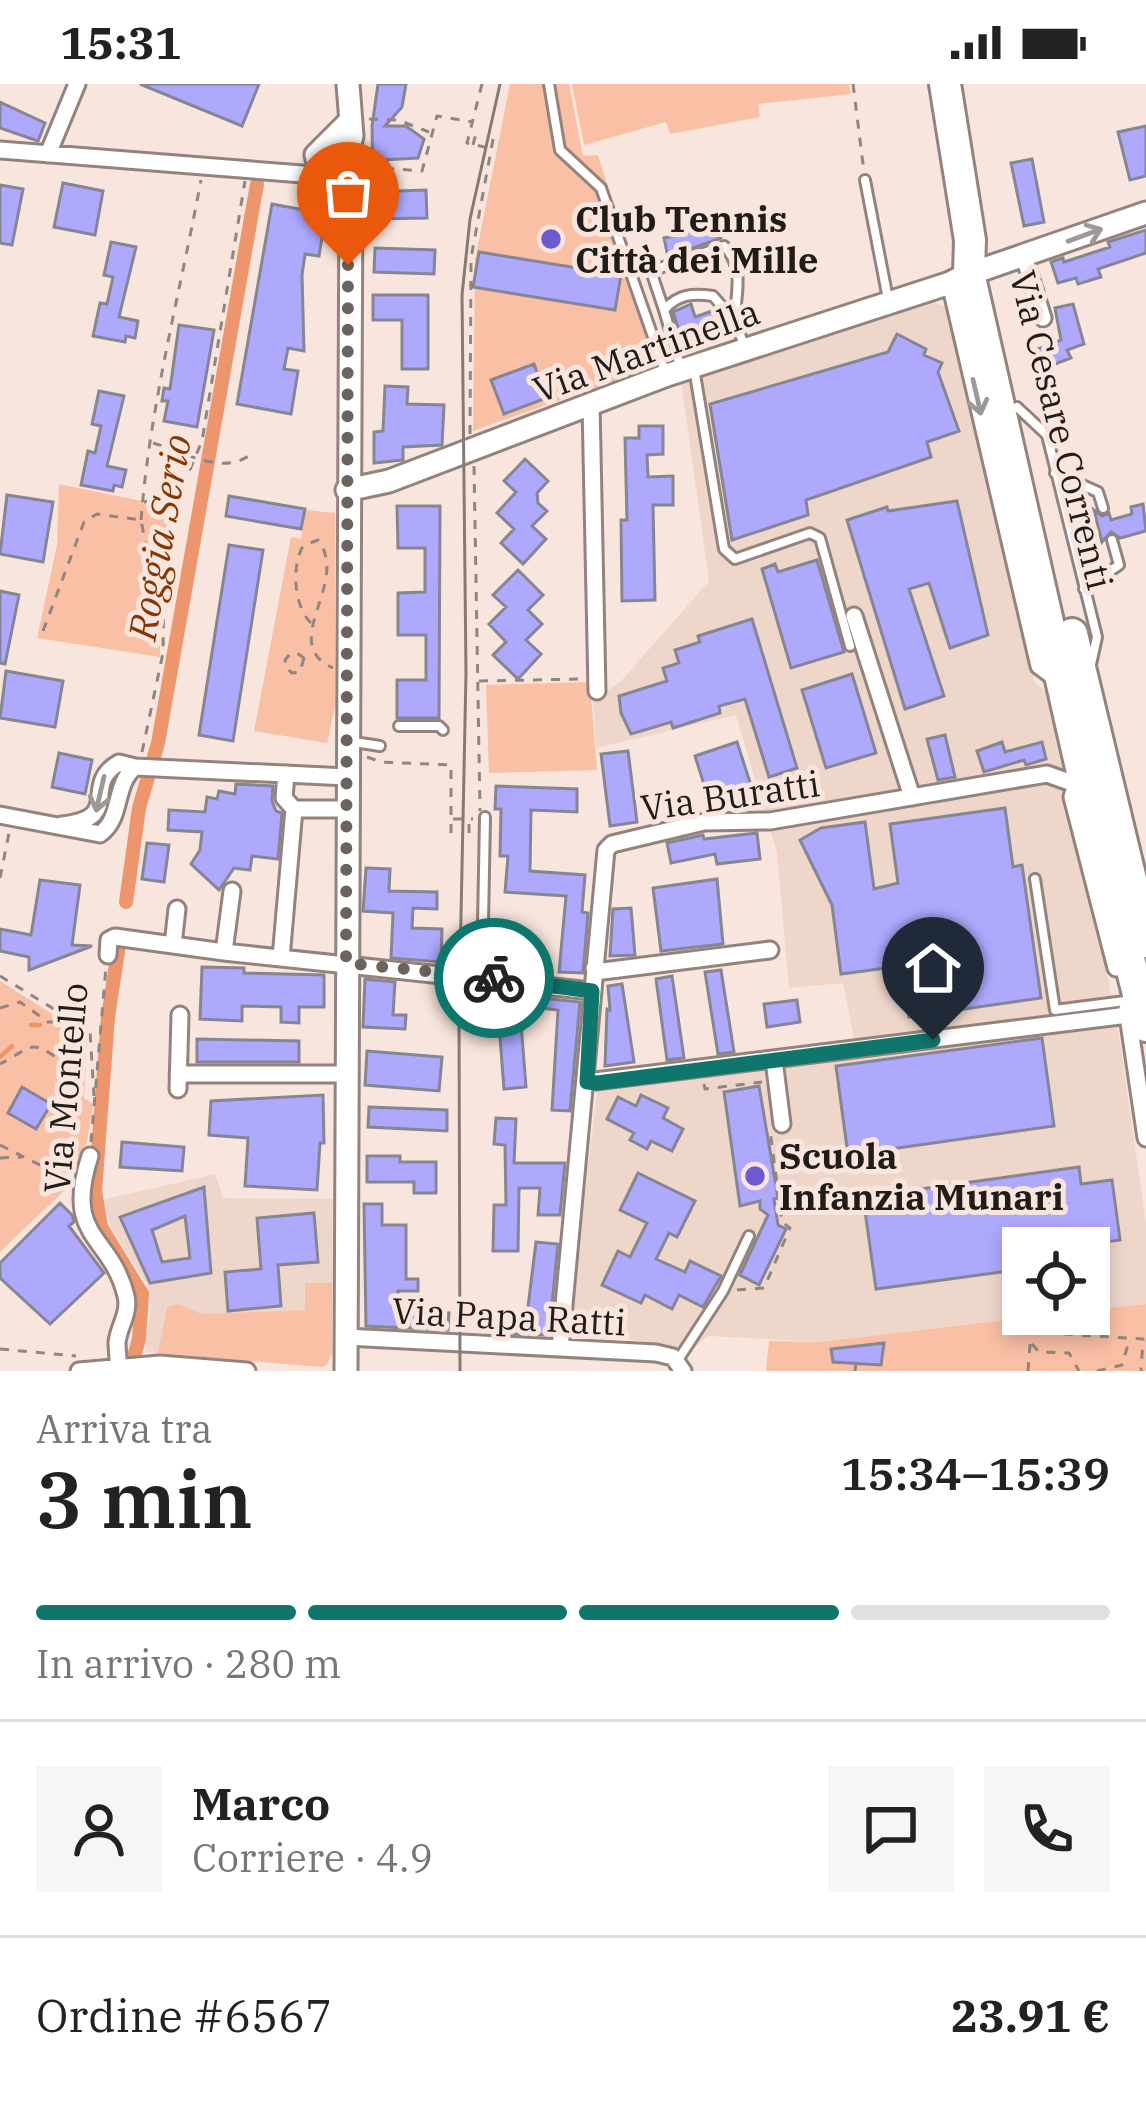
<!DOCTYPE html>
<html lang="it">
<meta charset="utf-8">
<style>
:root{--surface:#fff;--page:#f6f6f6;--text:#222;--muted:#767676;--line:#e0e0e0;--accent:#0f766e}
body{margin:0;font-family:"IBM Plex Serif",serif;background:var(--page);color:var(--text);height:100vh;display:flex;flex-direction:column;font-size:45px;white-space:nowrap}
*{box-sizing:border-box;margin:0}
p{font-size:39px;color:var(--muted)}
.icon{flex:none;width:66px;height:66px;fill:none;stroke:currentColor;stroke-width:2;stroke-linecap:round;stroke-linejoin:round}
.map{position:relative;height:1287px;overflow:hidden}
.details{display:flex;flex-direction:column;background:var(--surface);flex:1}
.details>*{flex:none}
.tools{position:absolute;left:1002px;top:1143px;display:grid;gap:24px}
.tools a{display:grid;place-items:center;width:108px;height:108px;border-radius:0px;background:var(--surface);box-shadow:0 6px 18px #0003;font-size:60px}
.pin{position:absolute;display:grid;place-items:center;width:102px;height:102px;color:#fff;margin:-123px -51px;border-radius:50% 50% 50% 0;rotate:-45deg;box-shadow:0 0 12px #0007}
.pin .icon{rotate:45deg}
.courier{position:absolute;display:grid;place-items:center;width:120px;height:120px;margin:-60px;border:9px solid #0f766e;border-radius:50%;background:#fff;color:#222;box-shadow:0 3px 15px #0007}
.overview em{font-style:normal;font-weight:600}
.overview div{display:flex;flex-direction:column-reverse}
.overview{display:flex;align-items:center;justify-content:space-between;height:204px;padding:0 36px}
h1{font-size:78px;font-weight:600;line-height:90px}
.bar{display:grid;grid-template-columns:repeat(4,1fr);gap:18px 12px;align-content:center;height:144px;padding:0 36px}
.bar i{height:15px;border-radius:9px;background:var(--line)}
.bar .selected{background:var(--accent)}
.bar p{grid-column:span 4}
.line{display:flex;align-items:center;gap:30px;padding:0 36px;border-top:3px solid var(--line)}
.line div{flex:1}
.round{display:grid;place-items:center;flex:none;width:126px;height:126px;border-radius:0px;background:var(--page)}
.status{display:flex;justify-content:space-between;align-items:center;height:84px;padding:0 60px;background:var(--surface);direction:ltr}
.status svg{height:33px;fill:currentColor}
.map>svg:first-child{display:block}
</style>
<div class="status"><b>15:31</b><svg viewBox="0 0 49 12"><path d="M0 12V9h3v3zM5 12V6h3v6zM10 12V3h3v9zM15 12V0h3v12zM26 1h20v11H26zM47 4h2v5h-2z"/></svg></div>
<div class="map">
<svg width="1146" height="1287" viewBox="0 0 1146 1287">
<rect width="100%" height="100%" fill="#f8e6de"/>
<path fill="#efd6cb" d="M 924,216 L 945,222 L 949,233 L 1035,599 L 1052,612 L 1070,719 L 1117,937 L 1146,1139 L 1146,1220 L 1089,1226 L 1089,1164 L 1023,1164 L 1023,1230 L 1057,1230 L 819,1258 L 708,1252 L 691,1266 L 568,1245 L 598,1002 L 857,970 L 843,899 L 789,904 L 777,769 L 736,631 L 596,664 L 593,617 L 621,597 L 709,497 L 680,290 L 696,296 Z
M 215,1090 L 223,1114 L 333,1115 L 332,1269 L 327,1280 L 322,1283 L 145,1268 L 151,1221 L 146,1199 L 111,1144 L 102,1116 Z"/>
<path fill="#f9c0a5" d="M 510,0 L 569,0 L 583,72 L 598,71 L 664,279 L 473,347 L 475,176 Z
M 572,0 L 849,0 L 851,10 L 758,20 L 760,33 L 670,50 L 666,38 L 584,61 Z
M 59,400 L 171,423 L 160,478 L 160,573 L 37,554 L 57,461 Z
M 306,426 L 335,429 L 335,623 L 327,659 L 254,647 L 291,453 L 301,455 Z
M 590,598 L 597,686 L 489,689 L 486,601 Z
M 0,897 L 87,952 L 84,1014 L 93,1020 L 87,1059 L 61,1100 L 67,1104 L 0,1168 Z
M 305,1199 L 332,1199 L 332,1269 L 327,1280 L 322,1283 L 158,1269 L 167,1223 L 179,1220 L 201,1230 L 305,1226 Z
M 1146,1220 L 1146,1287 L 766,1287 L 769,1257 L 819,1258 L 1057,1230 L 1089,1230 L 1089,1226 Z"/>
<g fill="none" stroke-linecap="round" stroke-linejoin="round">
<path stroke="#ed966d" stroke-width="4.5" d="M 31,941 L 40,941
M 0,973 L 12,962"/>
<path stroke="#ed966d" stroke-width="14" d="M 126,818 L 139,724 L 158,659 L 257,100
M 119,861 L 108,933 L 95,1107 L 101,1143 L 142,1210 L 139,1255 L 130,1287"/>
</g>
<path fill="#aea9fd" stroke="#858594" stroke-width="3" fill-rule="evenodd" d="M 140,0 L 259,0 L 242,42 Z
M 378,0 L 406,0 L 402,23 L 385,42 L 406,42 L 424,55 L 418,74 L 382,76 L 377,97 L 373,96 L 372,42 Z
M 0,18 L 45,39 L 38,57 L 0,44 Z
M 1146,42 L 1146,92 L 1130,96 L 1118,48 Z
M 1032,75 L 1044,138 L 1024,142 L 1011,79 Z
M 63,99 L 103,107 L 95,151 L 54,143 Z
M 0,101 L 23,105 L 12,161 L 0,159 Z
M 426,106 L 427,134 L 370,135 L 369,108 Z
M 272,120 L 326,130 L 319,172 L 305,170 L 302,191 L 304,267 L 288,264 L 284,285 L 298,287 L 291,330 L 237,320 Z
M 718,142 L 721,154 L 668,173 L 664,154 Z
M 1146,146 L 1146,169 L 1098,185 L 1101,193 L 1078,200 L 1076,194 L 1058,199 L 1051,178 L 1063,174 L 1064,178 L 1110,163 L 1108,158 Z
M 111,158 L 136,163 L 119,233 L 138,237 L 135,254 L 126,252 L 125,258 L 93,252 L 100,219 L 107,220 L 113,193 L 104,191 Z
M 375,164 L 435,166 L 434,190 L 374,188 Z
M 479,168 L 621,191 L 615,226 L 473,203 Z
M 373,211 L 428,211 L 428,285 L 402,285 L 402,236 L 373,236 Z
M 691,220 L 695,233 L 715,226 L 720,238 L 697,246 L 695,256 L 705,262 L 686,269 L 673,228 Z
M 1073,220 L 1084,260 L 1067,266 L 1071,274 L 1042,285 L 1035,266 L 1061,256 L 1055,224 Z
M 179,241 L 214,246 L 197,343 L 164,337 L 168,317 L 162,317 L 164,304 L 170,305 Z
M 897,250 L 926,265 L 924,271 L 942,279 L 938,288 L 959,347 L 927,358 L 931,373 L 806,416 L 808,431 L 732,456 L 710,320 L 888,268 Z
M 534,280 L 546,314 L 504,330 L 491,296 Z
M 385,302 L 408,303 L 407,320 L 444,321 L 442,361 L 403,363 L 403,376 L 374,379 L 374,348 L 383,347 Z
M 99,307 L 124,312 L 107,382 L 126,386 L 122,403 L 114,401 L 113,407 L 81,401 L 88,367 L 95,369 L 101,342 L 92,340 Z
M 639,342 L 663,342 L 663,370 L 647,371 L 648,393 L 673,392 L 673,421 L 653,421 L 655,516 L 622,517 L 621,436 L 627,436 L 625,354 L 639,354 Z
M 525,375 L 548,397 L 537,409 L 538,419 L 547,427 L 532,442 L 546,455 L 523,480 L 501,459 L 514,445 L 497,429 L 516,408 L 504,397 Z
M 7,411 L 53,418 L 43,478 L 0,470 Z
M 229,412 L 305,425 L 301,445 L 226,432 Z
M 957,417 L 988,551 L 950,564 L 929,499 L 909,505 L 944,612 L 905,625 L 847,436 L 887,423 L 888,427 Z
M 1143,420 L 1146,447 L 1120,454 L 1111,448 L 1102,458 L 1094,426 L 1102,432 L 1109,429 L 1111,436 L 1132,430 L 1131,423 Z
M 397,422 L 440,422 L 439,634 L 397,634 L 397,596 L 426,596 L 426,551 L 398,551 L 398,509 L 425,508 L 425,464 L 398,464 Z
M 229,461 L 263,466 L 233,657 L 199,651 Z
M 817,476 L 844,568 L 791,584 L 762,485 L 775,480 L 778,488 Z
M 518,486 L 543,511 L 528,526 L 542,540 L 526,556 L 541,570 L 518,595 L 493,571 L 506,558 L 489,540 L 506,523 L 493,511 Z
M 0,507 L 19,511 L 5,580 L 0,579 Z
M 752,535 L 797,684 L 769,693 L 745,615 L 719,622 L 720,629 L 673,644 L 671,638 L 631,650 L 621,629 L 619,612 L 667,597 L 663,584 L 679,579 L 675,566 L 700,558 L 698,552 Z
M 6,587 L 63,597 L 55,643 L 0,634 Z
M 852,590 L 876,669 L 826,684 L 802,606 Z
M 945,651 L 955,693 L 938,696 L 927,655 Z
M 737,658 L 755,714 L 712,726 L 695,672 Z
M 1002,658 L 1005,668 L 1042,658 L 1046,675 L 1026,681 L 1024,676 L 984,688 L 977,667 Z
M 628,667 L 637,738 L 610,742 L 601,670 Z
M 59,669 L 92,676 L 85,710 L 52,703 Z
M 236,700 L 273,702 L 272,717 L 276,727 L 282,729 L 278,775 L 252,772 L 250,786 L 234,784 L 219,806 L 191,780 L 200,766 L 202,748 L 168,746 L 169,726 L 205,728 L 207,713 L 217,715 L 219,707 L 235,710 Z
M 496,702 L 577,705 L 577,728 L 531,726 L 530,787 L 585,791 L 582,828 L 588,829 L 583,889 L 559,888 L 566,812 L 505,808 L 508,772 L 500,772 L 501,725 L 495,725 Z
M 1005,724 L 1013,783 L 1022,781 L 1041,914 L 909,933 L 902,882 L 841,890 L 832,821 L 800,756 L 821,744 L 865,738 L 874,805 L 898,799 L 890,740 Z
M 757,749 L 760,775 L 717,780 L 715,770 L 671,779 L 667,759 L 703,751 L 704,755 Z
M 147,759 L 169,761 L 164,798 L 142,795 Z
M 366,784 L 390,785 L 389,807 L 437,808 L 437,825 L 413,824 L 412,844 L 442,845 L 441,878 L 391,874 L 393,829 L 363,827 Z
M 717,795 L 723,860 L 661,867 L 653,804 Z
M 40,796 L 80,801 L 72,861 L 92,862 L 29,886 L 29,873 L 0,867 L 0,845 L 31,851 Z
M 631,824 L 635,871 L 610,872 L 613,825 Z
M 202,883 L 244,884 L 244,889 L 324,891 L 324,923 L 299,923 L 299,939 L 281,938 L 281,923 L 242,922 L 242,937 L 200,935 Z
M 721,886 L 734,968 L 718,970 L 705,888 Z
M 672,892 L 684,974 L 667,976 L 656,895 Z
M 365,895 L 395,898 L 393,931 L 406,931 L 405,945 L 363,943 Z
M 622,900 L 634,978 L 605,982 L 607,925 L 610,926 L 608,902 Z
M 523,912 L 580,918 L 570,1027 L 552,1026 L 558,926 L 522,922 Z
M 797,916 L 800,938 L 767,943 L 764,920 Z
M 520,926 L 526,1003 L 504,1005 L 498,927 Z
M 1042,954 L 1054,1042 L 848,1071 L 836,982 Z
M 197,955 L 299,957 L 299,978 L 197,978 Z
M 367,967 L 442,973 L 439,1007 L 365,1001 Z
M 759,1002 L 778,1114 L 774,1115 L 778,1141 L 786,1145 L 759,1201 L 740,1191 L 768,1131 L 760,1125 L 760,1117 L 740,1122 L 724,1008 Z
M 22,1003 L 51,1020 L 36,1045 L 8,1029 Z
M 323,1011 L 324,1059 L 320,1059 L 317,1106 L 245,1102 L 248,1054 L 209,1051 L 211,1017 Z
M 641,1011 L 668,1024 L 663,1034 L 683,1045 L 672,1067 L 651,1057 L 647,1065 L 630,1056 L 634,1049 L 607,1035 L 618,1013 L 636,1022 Z
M 369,1023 L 447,1026 L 447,1047 L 368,1043 Z
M 496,1034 L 516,1035 L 514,1079 L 565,1079 L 560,1131 L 538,1131 L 540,1104 L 519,1104 L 518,1167 L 493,1167 L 494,1121 L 506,1121 L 505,1061 L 494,1060 Z
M 122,1058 L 184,1063 L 182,1087 L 120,1083 Z
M 367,1072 L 400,1072 L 400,1078 L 436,1078 L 436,1109 L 414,1109 L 414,1098 L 367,1098 Z
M 1079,1083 L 1081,1100 L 1112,1096 L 1120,1156 L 1090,1160 L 1090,1164 L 1023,1164 L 1023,1185 L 876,1205 L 863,1113 Z
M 638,1089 L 695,1117 L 677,1153 L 669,1149 L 656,1175 L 685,1188 L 690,1177 L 721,1192 L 703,1223 L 679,1211 L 672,1225 L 645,1211 L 641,1219 L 602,1201 L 618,1167 L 630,1173 L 647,1139 L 620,1126 Z
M 204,1103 L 211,1189 L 150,1199 L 120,1133 ZM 185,1132 L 190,1174 L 162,1178 L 152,1146 Z
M 60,1119 L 72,1131 L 74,1138 L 69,1142 L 104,1189 L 50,1240 L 0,1194 L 0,1179 Z
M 364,1120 L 382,1120 L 382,1141 L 406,1141 L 406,1195 L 418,1195 L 418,1207 L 398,1207 L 397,1227 L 449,1229 L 448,1246 L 366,1242 Z
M 314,1129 L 318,1178 L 278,1181 L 281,1222 L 228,1227 L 225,1188 L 261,1185 L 257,1134 Z
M 536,1158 L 558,1160 L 549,1251 L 511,1250 L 512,1229 L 527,1231 Z
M 884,1259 L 881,1281 L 833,1278 L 831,1265 Z"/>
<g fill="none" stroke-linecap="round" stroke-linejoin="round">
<g stroke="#93837c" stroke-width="14">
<path id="lane" d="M 549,0 L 560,66 L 601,104 L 665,287
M 865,96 L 888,215
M 664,226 L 651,187 L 724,162 C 744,182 737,209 734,236
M 702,252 L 737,241
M 694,284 L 724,465 L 735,475 L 810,449 L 820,454 L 850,562
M 681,285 L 664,226 C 678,210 693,209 713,212 L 734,236 L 745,263
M 1017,323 L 1047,351 L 1097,553 L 1090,585
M 1055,389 L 1098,408 L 1103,424
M 1084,505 L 1119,481 L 1112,456
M 399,642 L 439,642 L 443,646
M 354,658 L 380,662
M 1035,795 L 1055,926 L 1125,917
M 482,893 L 485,733
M 678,1276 L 723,1207 L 749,1152"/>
</g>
<g stroke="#93837c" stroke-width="21">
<path id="street" d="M 0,66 L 315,91 L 324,88
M 48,70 L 77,0
M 1024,173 L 1043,234
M 950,199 L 1039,582 L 1058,596
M 591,320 L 597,607
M 854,532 L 912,713
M 286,690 L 284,714 L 294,725 L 346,725
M 1078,693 L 1072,713 L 1116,884
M 0,731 L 100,750 C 123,734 113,701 135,683
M 62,741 C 125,734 80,701 119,679 L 135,683 L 347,693
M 173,861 L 177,825
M 224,868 L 232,807
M 108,871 L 109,856 L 115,853 L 224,868 L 592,907
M 281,874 L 294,725
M 594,884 L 603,887 L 770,866
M 1127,925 L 1146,1054
M 774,976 L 782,1040
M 178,990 L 346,990
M 587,998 L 1128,931
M 178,1005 L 180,931
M 90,1072 C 63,1155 111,1150 126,1212 C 130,1229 119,1242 117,1258 C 117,1268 119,1278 118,1287
M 346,1253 L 656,1269 L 673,1273 L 683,1287
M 560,1264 L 606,766 L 612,760 L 704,738 L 770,737 L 1047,690 L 1075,700
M 79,1287 L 160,1280 L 247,1287"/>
</g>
<g stroke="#93837c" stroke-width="27">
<path id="secondary" d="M 345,80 L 339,88 L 329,90 L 320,85 L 316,71 L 349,38
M 984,185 L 1146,129
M 347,406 L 389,397 L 667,291 L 950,199 L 969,189
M 346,1287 L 351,93 L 345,80 L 352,52 L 348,0"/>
</g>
<g stroke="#93837c" stroke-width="36">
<path id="highway" d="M 945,0 L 970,156 L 969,189 L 1081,684 L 1146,942
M 1072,550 L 1146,858"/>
</g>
<path stroke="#91857f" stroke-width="3" stroke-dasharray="9 9" stroke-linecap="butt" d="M 482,0 L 467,59 L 489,64
M 853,0 L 864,88
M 369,35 L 398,36 L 429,48
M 473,61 L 477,45
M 367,83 L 422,87 L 437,32 L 473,38
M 470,350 L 471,174 L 494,50
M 153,359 C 182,367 221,392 250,371
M 474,382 L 480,727
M 144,418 L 164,414 L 176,416
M 141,436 C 150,321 180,209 201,96
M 311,539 C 294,523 291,482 303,462 L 318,456 C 351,499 277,559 333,584
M 43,547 L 84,438 L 97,430 L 141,436 L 159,531
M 304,574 L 300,588 L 292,589 L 286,584 L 285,576 L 290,570 L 297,569 L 304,574 L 311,570
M 479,597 L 583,595
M 142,668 L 163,569 L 164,469 L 177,416 L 202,357 L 245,97
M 367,673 L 381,678 L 451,681 L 451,749
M 453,735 L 473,735
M 469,749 L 469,735
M 0,794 L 9,749
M 448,879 L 448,866
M 466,882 L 467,866
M 0,892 L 90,947 L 94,1012
M 0,924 L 20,918 L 48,938 L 58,938 L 68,949 L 72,975 L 63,978 C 27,953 34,963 0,980
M 704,1000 L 705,1005 L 762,998
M 91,1058 L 106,883
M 0,1061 L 68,1095
M 0,1074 L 22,1073
M 737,1206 L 764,1204 L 790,1144 L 782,1138 L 770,1046
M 1032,1260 L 1039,1268 L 1069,1269 L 1079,1287
M 0,1265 L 76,1272
M 855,1287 L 856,1279
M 1028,1287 L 1031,1248 L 1143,1255 L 1141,1287
M 1097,1287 L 1122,1281 L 1129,1257"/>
<use href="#lane" stroke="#fff" stroke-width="8"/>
<use href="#street" stroke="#fff" stroke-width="15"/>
<use href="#secondary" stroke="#fff" stroke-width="21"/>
<use href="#highway" stroke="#fff" stroke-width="30"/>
<path stroke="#857a74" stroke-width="3" d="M 460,1287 L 459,930 L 466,589 L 462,211 L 470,135 L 500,0"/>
</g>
<defs><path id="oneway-shaft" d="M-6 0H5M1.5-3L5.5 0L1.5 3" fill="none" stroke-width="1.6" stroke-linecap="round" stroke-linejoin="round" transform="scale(3)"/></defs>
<g stroke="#9c9998">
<use href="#oneway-shaft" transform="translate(1085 151) rotate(-20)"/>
<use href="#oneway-shaft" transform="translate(977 313) rotate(77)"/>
<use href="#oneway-shaft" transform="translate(100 710) rotate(103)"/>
</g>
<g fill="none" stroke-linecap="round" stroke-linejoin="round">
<path stroke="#6d635e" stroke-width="12" stroke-dasharray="0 21.6" d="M 348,181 L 346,879 L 494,894"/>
<path stroke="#0f766e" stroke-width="15" d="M 494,894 L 592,907 L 587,998 L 597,999 L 933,956"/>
</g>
<g fill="#6c59d3" stroke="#f8e6de" stroke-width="4.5">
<circle cx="551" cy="155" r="12"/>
<circle cx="755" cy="1092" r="12"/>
</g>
<g text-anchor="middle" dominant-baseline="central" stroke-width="10" stroke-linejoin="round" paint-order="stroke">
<g font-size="36" font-weight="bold" fill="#221c19" stroke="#f8e6de" text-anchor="start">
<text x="575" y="134">Club Tennis<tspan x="575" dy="41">Città dei Mille</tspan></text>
<text x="779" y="1071">Scuola<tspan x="779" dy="41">Infanzia Munari</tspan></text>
</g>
<g font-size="36" fill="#221c19" stroke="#f8e6de">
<text transform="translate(646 266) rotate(-20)">Via Martinella</text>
<text transform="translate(1062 346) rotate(76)">Via Cesare Correnti</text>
<text transform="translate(730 711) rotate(-8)">Via Buratti</text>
<text transform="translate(65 1004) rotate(-85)">Via Montello</text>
<text transform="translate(509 1232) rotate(3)">Via Papa Ratti</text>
</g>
<g font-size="39" font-style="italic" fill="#843705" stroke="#f8e6de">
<text transform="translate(159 453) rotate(-80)">Roggia Serio</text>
</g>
</g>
</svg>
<div class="tools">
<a><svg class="icon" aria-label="locate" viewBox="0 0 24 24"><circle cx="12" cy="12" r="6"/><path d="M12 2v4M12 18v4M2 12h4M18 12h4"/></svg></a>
</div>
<div class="pin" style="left:348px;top:181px;background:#ea580c"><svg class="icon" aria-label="bag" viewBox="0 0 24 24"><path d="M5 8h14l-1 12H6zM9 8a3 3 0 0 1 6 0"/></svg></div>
<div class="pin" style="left:933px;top:956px;background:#1f2937"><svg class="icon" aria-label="home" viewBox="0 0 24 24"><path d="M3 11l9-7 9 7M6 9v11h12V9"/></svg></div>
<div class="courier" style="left:494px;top:894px"><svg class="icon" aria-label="bike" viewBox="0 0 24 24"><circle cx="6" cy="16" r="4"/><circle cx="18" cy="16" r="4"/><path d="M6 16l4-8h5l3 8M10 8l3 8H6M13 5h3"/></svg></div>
</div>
<section class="details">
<div class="overview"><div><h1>3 min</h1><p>Arriva tra</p></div><em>15:34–15:39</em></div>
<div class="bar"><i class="selected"></i><i class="selected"></i><i class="selected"></i><i></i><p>In arrivo · 280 m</p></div>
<div class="line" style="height:216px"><a class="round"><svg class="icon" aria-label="person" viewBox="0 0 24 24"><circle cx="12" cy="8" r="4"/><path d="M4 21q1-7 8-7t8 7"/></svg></a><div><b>Marco</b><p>Corriere · 4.9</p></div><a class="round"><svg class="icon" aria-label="chat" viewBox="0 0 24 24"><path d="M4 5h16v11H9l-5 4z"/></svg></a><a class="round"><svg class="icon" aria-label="phone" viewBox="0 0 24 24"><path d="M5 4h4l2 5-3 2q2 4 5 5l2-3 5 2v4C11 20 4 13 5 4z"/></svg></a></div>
<div class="line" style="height:156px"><div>Ordine #6567</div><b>23.91 €</b></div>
</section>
